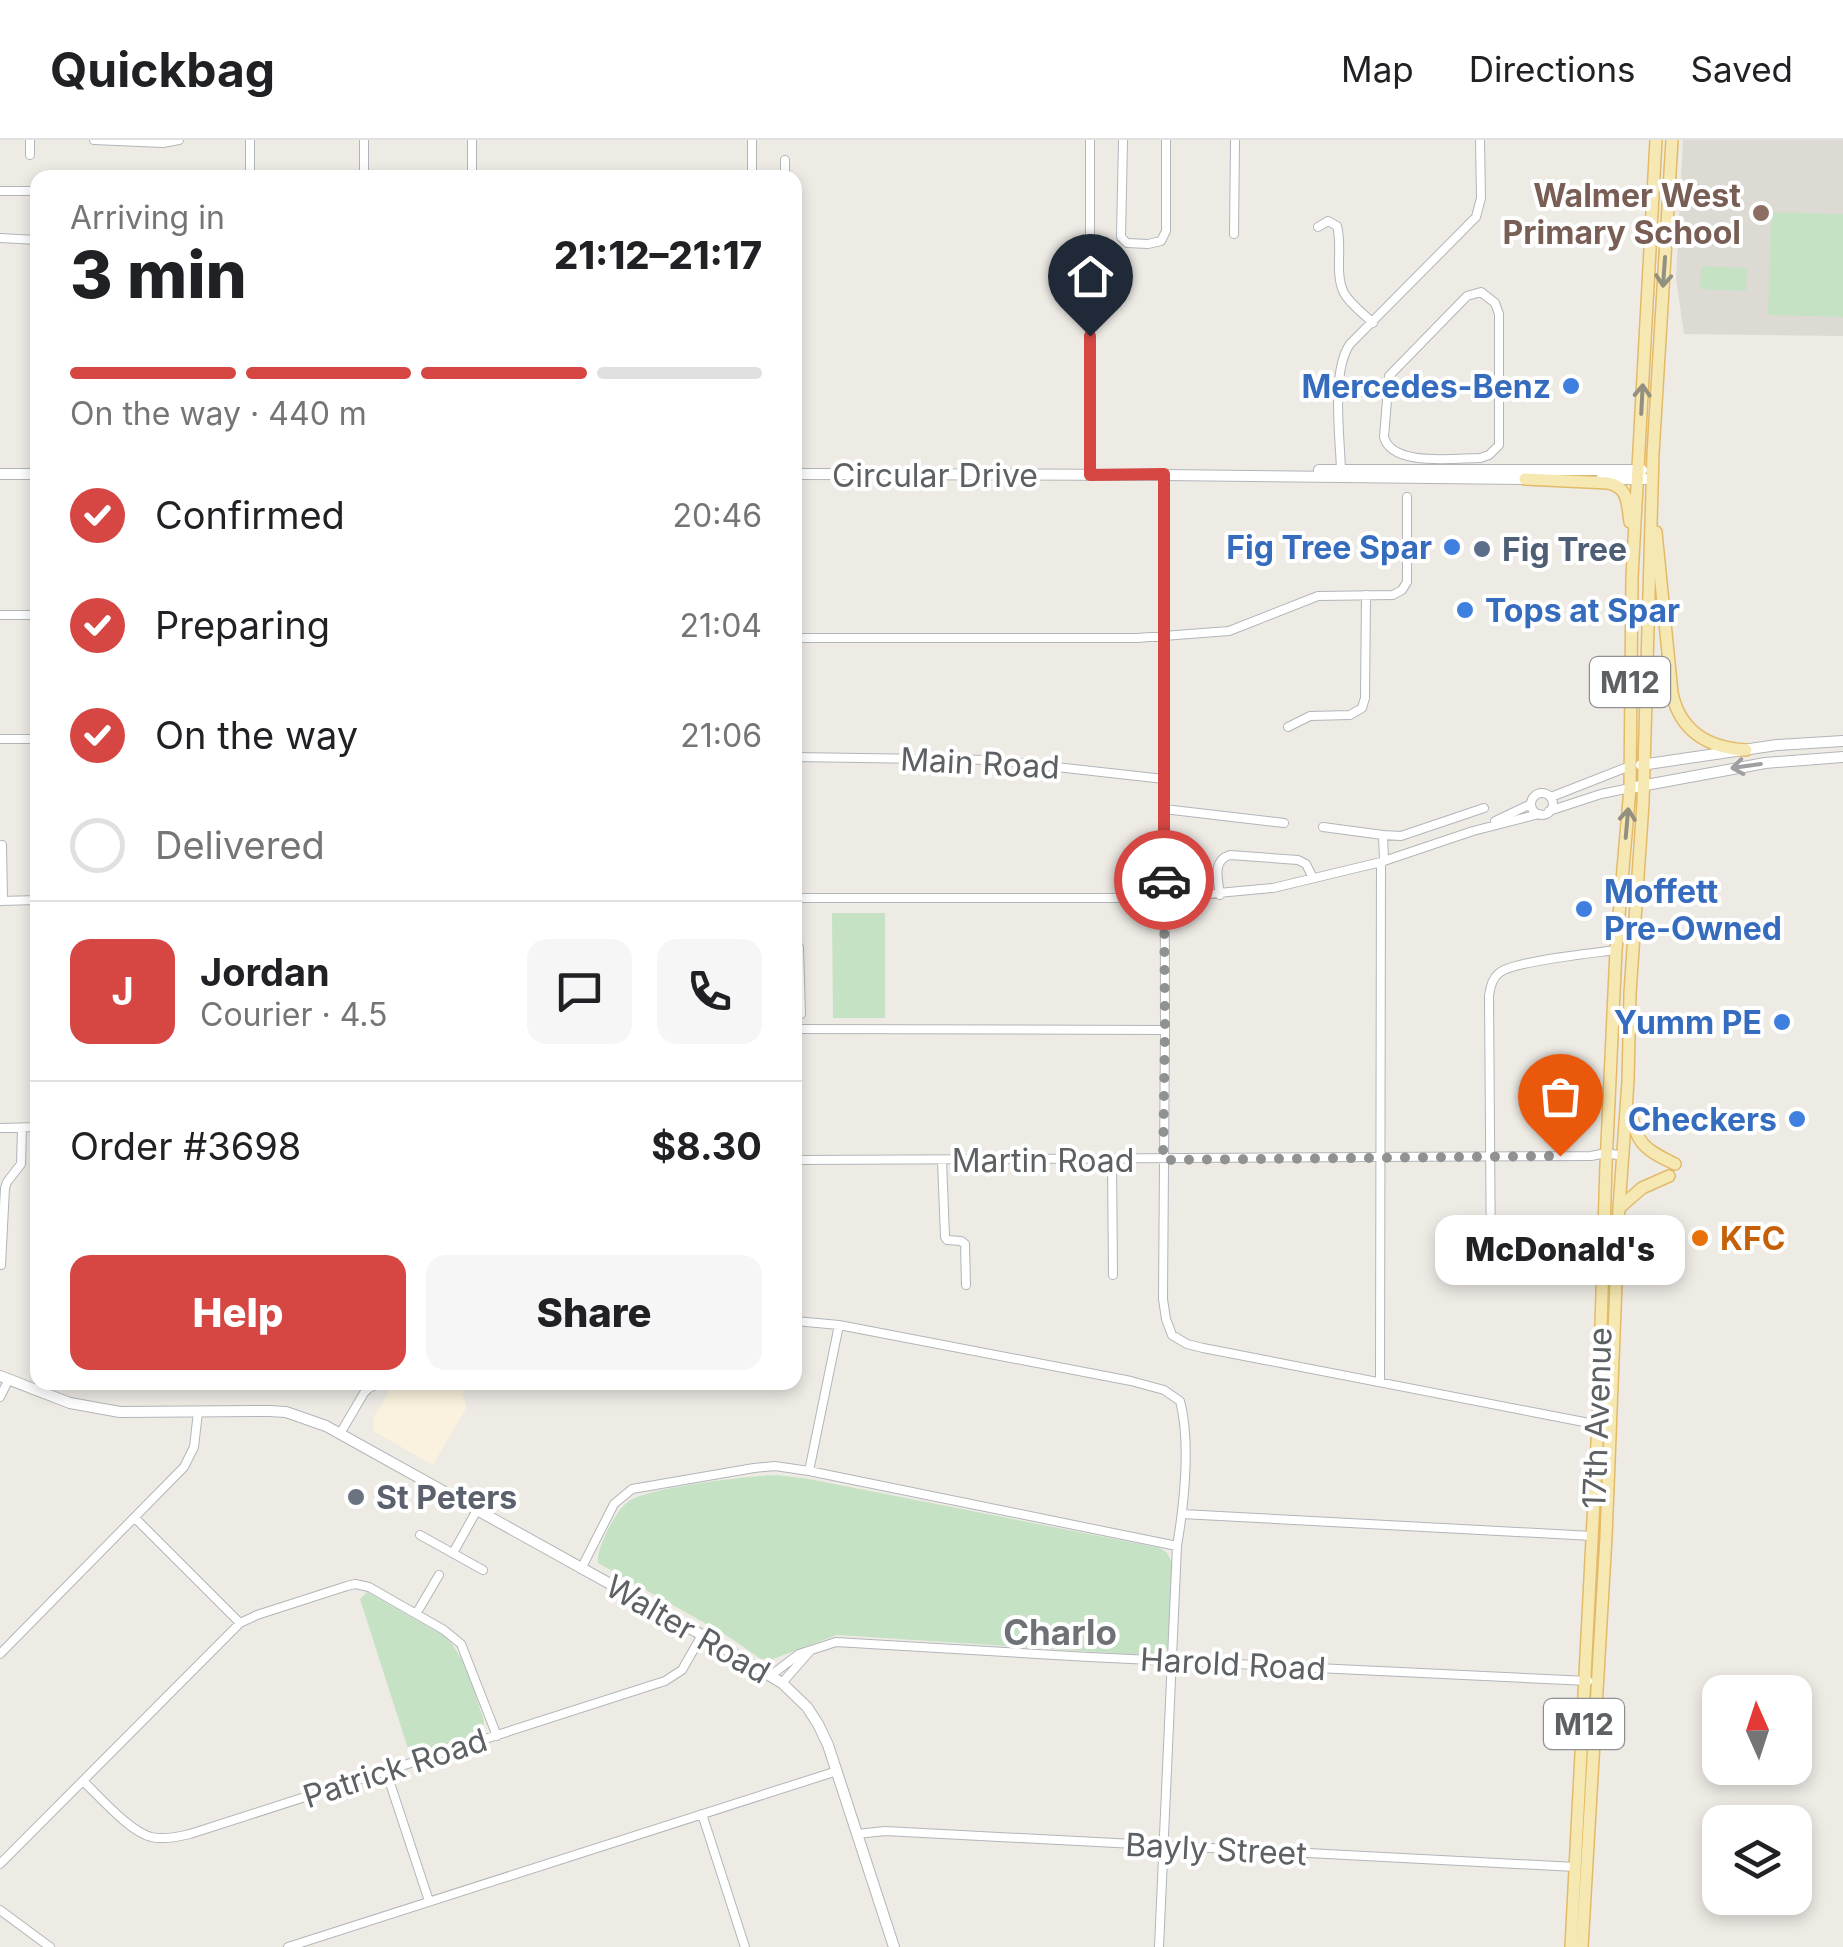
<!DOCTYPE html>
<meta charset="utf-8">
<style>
:root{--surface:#fff;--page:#f6f6f6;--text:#202124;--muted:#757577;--line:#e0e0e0;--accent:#d64743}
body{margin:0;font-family:Inter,sans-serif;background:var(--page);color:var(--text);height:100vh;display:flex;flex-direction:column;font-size:38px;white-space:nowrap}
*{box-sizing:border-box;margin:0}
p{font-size:32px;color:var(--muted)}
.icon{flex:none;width:55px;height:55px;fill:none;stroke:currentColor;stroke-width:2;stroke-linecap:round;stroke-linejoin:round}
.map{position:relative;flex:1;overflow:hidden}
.side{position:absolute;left:30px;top:30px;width:772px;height:1220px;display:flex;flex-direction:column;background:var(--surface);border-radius:20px;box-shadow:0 5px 15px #0003}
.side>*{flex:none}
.needle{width:65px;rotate:357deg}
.controls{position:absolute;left:1702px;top:1535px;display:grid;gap:20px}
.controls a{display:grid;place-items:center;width:110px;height:110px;border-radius:20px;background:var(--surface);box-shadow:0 5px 15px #0003;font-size:50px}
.pin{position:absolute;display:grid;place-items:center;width:85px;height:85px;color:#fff;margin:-102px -42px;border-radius:50% 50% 50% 0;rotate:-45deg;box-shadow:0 0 10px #0007}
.pin .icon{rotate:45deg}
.courier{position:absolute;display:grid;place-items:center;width:100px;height:100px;margin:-50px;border:8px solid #d64743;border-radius:50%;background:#fff;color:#222;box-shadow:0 2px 12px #0007}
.bubble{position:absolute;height:70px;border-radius:20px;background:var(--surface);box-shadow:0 5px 15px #0003;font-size:32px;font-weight:800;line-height:70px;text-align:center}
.headline em{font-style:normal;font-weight:800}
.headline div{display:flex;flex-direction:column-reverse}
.headline{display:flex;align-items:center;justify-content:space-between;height:170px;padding:0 40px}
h1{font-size:65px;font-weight:800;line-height:75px}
.bar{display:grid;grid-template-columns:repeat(4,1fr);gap:15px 10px;align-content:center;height:120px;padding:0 40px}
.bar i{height:12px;border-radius:8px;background:var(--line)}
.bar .active{background:var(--accent)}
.bar p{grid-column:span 4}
.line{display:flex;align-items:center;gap:25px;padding:0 40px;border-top:2px solid var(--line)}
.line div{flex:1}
.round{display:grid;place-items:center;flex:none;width:105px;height:105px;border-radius:20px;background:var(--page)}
ol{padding:0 40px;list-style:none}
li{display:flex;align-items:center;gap:30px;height:110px}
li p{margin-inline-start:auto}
li .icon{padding:10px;border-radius:50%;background:var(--accent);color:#fff;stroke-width:4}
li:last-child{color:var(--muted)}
li i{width:55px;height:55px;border:5px solid var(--line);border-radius:50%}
.button{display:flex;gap:20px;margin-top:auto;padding:20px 40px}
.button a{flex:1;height:115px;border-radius:20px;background:var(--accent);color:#fff;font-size:40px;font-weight:800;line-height:115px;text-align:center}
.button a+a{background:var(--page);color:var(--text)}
header{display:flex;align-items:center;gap:60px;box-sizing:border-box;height:140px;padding:0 50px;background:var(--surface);border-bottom:2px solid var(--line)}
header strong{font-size:48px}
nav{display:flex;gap:55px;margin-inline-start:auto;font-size:35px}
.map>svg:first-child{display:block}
</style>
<header>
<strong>Quickbag</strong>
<nav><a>Map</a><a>Directions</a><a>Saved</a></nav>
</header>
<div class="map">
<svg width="1843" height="1807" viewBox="0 0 1843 1807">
<rect width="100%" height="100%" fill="#eeebe5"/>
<path fill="#faf2de" d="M 429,1242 L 461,1243 L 466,1268 L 433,1325 L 375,1292 L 373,1288 L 374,1277 L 390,1250 Z"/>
<path fill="#dddad4" d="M 1683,0 L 1843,0 L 1843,196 L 1684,194 L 1676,139 Z"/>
<path fill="#c6e2c5" d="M 1771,72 L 1843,74 L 1843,177 L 1768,175 Z
M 1701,126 L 1747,128 L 1746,151 L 1700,149 Z
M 832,773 L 885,773 L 885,878 L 833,878 Z
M 777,1335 L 809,1339 L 1160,1408 L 1167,1413 L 1172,1422 L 1168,1507 L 1160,1514 L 1143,1515 L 837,1495 L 773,1519 L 761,1519 L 726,1495 L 598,1423 C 596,1408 616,1370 629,1361 C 651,1347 749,1336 777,1335 Z
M 367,1452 L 444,1496 L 452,1504 L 466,1526 L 484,1581 L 482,1592 L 477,1596 L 411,1618 L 360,1459 Z"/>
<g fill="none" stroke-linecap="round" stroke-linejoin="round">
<g stroke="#b2b5b9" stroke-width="10">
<path id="street" d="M 30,0 L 30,15
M 94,0 L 163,3 L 179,0
M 250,0 L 250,38
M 364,0 L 364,38
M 1123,0 L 1121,97 L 1127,103 L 1148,104 L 1161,101 L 1166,91 L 1166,0
M 472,38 L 472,0
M 752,38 L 752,0
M 785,38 L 785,20
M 0,51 L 38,51
M 1318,87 L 1328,81 L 1337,86 C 1343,107 1334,133 1344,153 C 1350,164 1364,174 1373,183
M 1234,94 L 1235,0
M 0,98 L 37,100 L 37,334
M 1481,152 L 1495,163 L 1499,174 L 1499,305 L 1489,315 L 1480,318 C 1454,318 1392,327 1384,297 L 1389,236 L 1467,156 Z
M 1340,252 L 1387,252
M 1341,330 C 1340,296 1331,231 1350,204 L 1476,77 L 1481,58 L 1480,0
M 1090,335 L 1090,0
M 1164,335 L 1165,890 L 1163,1159 L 1166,1179 L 1172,1195 L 1187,1204 L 1203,1208 L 1584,1282 L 1598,1283
M 0,475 L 38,475
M 795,498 L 1137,498 L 1229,491 L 1318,456 L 1393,455 L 1402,450 L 1407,442 L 1407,357
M 1288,587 L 1310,576 L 1350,575 L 1362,568 L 1365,558 L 1366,455
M 0,599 L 38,599
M 795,617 L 993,620 L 1164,639
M1531 664a11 11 0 1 1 22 0a11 11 0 1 1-22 0Z
M 1551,657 L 1630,626
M 1164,669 L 1284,683
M 1549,671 L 1601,654 L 1630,648
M 1495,681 L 1531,664
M 1323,687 L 1383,695 L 1384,721
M 1383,695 L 1401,696 L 1484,668
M 2,705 L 3,761
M 1220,755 C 1218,739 1212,720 1230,715 L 1298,720 L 1306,724 L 1313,738
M 795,758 L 1164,758 L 1273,748 L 1381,722 L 1473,691 L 1539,674
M 0,761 L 38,760
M 795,807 L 799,807 L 801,874
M 795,889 L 1165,890
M 0,988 L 38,987
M 795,1020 L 1591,1016 L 1606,1013 L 1623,1016
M 942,1020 L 945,1097 L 947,1100 L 961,1101 L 965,1104 L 966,1145
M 1112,1020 L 1113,1135
M 1,1125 L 5,1048 L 7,1042 L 21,1024 L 22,988
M 1491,1129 L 1489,856 C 1490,848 1492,839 1498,834 C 1510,821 1595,813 1616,810
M 795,1181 L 839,1185 L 1131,1241 L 1164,1250 L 1180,1261 C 1191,1302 1184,1365 1177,1406 L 1159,1807
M 1380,1241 L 1381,722
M 0,1257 L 8,1241
M 341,1292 L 364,1253 L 369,1248 L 382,1242
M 809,1331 L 839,1185
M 1182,1374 L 1592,1396
M 135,1378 L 240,1483
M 420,1395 L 483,1430
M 453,1413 L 477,1370
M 581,1429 L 614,1364 L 632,1349 L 754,1328 L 775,1326 L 809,1331 L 1177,1406
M 416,1474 L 439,1435
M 0,1514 L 184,1327 L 194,1307 L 198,1272
M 770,1536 L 799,1514 L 836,1502 L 1089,1517 L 1588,1541
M 782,1543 L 810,1511
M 386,1631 L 429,1761
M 83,1641 C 100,1657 129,1691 151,1697 C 164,1700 178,1697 190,1694 L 665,1541 L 682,1530 L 702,1495
M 702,1674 L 745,1807
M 857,1694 L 885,1691 L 1575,1727
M 0,1724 L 240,1483 L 257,1475 L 347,1446 L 355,1444 L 369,1447 L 444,1490 L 461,1504 L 497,1596
M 0,1770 L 50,1807
M 288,1807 L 837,1631"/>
</g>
<g stroke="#b2b5b8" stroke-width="12">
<path id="secondary" d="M 1319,330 L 1642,330
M 0,334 L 38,334
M 795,334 L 1164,335 L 1529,339
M 1601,339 L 1652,339
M 1641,625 L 1777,605 L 1843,601
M 1630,648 L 1765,623 L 1843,617
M 0,1236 L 70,1263 L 120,1272 L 269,1271 L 286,1272 L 326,1286 L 702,1495 L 782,1543 L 807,1567 L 818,1584 L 828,1605 L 894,1807"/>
</g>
<g stroke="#e2ba6a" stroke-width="14">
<path id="primary" d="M 1525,339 L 1608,343 C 1629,347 1627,364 1630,382
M 1656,392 L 1672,553 C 1680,591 1708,608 1746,610
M 1631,970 C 1635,1004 1646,1010 1675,1024
M 1619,1068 L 1642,1048 L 1669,1036
M 1571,1807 L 1598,1283 L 1606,1025 L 1616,810 L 1630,648 L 1632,437 L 1656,0
M 1582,1807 L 1606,1397 L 1619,1068 L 1628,941 L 1630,853 L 1643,663 L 1653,314 L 1672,0"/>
</g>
<use href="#street" stroke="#fff" stroke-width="8"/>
<use href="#secondary" stroke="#fff" stroke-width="10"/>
<use href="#primary" stroke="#f6e8b2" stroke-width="11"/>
</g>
<defs><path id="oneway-shaft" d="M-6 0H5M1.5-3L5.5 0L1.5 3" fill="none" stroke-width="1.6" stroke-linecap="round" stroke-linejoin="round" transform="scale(2.5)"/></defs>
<g stroke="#93907f">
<use href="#oneway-shaft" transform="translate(1664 132) rotate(94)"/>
<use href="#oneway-shaft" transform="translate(1642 259) rotate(-87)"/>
<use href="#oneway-shaft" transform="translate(1627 683) rotate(-85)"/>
</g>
<use stroke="#9ea0a2" href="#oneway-shaft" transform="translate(1746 626) rotate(172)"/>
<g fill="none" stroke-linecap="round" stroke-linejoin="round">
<path stroke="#909191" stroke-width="10" stroke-dasharray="0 18" d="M 1164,740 L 1165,890 L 1163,1020 L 1560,1016"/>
<path stroke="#d64743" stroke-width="12" d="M 1090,196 L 1090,335 L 1164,334 L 1164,740"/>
</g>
<circle fill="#8d6e63" stroke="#fff" stroke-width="4" cx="1761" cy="73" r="10"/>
<g fill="#3f7fe0" stroke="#fff" stroke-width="4">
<circle cx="1571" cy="246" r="10"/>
<circle cx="1452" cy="407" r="10"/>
<circle cx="1465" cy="470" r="10"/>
<circle cx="1584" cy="769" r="10"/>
<circle cx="1782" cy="882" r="10"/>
<circle cx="1797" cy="979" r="10"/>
</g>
<circle fill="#5c6f8a" stroke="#fff" stroke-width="4" cx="1482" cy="409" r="10"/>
<circle fill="#e8710a" stroke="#fff" stroke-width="4" cx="1700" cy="1098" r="10"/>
<circle fill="#6b7280" stroke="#fff" stroke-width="4" cx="356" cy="1357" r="10"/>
<g text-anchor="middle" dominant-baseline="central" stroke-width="8" stroke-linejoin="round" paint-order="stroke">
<g fill="#fff" stroke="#8e9092" stroke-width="2.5">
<rect x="1590" y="517" width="80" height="50" rx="8"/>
<rect x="1544" y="1559" width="80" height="50" rx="8"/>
</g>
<g font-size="30" font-weight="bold" fill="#5d6164">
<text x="1630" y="542">M12</text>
<text x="1584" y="1584">M12</text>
</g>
<g font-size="32" font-weight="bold" fill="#785e54" stroke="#fff" text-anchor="end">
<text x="1741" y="55">Walmer West<tspan x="1741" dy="37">Primary School</tspan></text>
</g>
<g font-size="32" font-weight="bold" fill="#366cbe" stroke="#fff" text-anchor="end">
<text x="1551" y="246">Mercedes-Benz</text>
<text x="1432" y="407">Fig Tree Spar</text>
<text x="1485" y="470" text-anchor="start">Tops at Spar</text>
<text x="1604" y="751" text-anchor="start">Moffett<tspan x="1604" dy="37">Pre-Owned</tspan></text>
<text x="1762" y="882">Yumm PE</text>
<text x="1777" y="979">Checkers</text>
</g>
<g font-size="32" fill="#5d6164" stroke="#fff">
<text x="935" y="335">Circular Drive</text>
<text transform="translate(980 623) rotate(3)">Main Road</text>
<text x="1043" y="1020">Martin Road</text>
<text transform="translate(1597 1278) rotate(-88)">17th Avenue</text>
<text transform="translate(688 1489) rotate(30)">Walter Road</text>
<text transform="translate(1233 1524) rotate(3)">Harold Road</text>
<text transform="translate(395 1628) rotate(-18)">Patrick Road</text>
<text transform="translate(1216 1709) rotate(3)">Bayly Street</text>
</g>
<g font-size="32" font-weight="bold" fill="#4e5e75" stroke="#fff" text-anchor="start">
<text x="1502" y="409">Fig Tree</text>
</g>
<g font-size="32" font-weight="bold" fill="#c56008" stroke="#fff" text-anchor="start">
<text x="1720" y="1098">KFC</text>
</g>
<g font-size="32" font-weight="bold" fill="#5b616d" stroke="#fff" text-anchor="start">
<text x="376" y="1357">St Peters</text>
</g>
<g font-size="35" font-weight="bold" fill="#6e7276" stroke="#fff">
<text x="1060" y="1492">Charlo</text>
</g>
</g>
</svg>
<div class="controls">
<a><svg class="needle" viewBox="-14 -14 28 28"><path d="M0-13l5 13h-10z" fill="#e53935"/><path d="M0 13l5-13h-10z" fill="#757577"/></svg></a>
<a><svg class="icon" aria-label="layers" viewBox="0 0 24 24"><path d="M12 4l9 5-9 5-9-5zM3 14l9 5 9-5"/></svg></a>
</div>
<div class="pin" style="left:1560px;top:1016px;background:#ea580c"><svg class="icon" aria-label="bag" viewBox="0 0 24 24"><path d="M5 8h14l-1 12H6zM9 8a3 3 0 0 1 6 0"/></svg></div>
<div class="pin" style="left:1090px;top:196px;background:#1f2937"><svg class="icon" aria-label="home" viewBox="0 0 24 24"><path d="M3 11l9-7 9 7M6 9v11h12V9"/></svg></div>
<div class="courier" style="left:1164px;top:740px"><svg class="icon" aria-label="car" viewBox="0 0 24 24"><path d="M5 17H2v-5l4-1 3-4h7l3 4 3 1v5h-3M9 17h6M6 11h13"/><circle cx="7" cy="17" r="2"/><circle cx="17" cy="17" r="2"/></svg></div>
<div class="bubble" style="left:1435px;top:1075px;width:250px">McDonald's</div>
<section class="side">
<div class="headline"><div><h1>3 min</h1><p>Arriving in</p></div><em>21:12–21:17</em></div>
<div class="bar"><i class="active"></i><i class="active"></i><i class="active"></i><i></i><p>On the way · 440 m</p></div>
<ol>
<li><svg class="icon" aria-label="check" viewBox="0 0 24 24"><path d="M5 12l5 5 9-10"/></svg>Confirmed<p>20:46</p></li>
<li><svg class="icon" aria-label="check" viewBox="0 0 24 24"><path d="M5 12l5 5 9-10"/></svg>Preparing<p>21:04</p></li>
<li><svg class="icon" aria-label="check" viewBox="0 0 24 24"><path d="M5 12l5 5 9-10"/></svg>On the way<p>21:06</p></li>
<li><i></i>Delivered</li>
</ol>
<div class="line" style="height:180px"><b class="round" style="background:var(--accent);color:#fff">J</b><div><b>Jordan</b><p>Courier · 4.5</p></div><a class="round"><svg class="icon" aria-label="chat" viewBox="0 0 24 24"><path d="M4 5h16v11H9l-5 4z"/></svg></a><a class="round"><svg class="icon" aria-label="phone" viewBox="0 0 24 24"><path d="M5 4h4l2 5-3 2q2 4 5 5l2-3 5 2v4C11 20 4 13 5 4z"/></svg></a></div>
<div class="line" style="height:130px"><div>Order #3698</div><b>$8.30</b></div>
<div class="button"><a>Help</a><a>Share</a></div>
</section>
</div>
